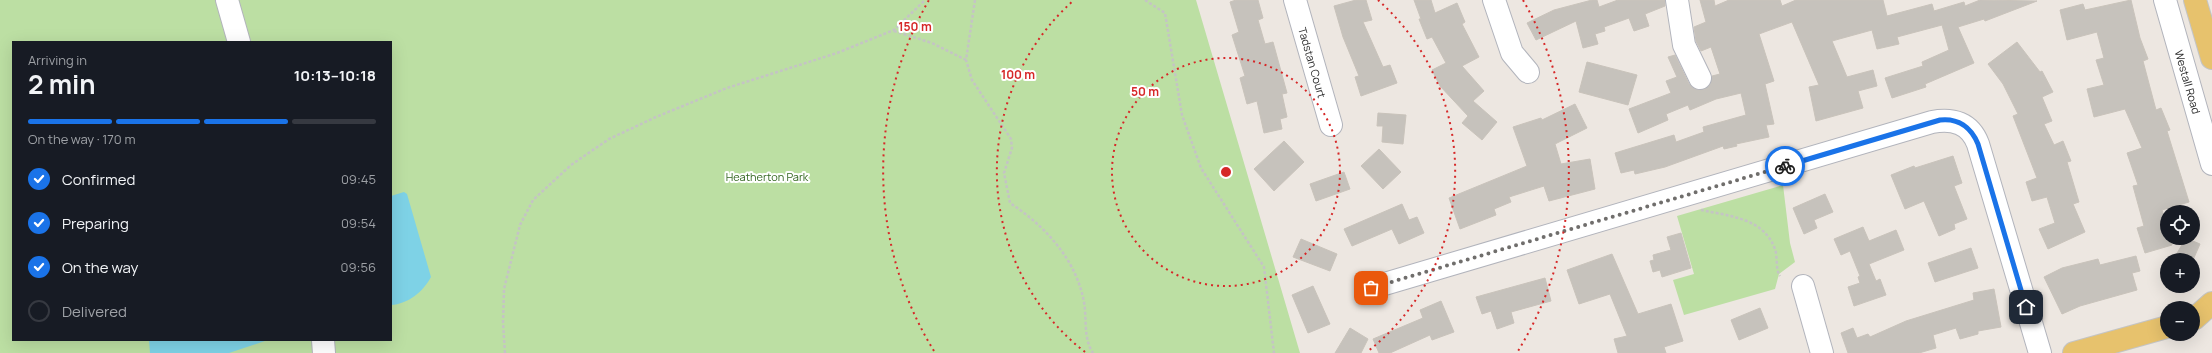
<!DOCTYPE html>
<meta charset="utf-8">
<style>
:root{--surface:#171b24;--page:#20242c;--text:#f1f3f6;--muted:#9ea1a6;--line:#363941;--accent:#1a73e8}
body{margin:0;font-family:Manrope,sans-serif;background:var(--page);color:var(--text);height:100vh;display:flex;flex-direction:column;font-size:15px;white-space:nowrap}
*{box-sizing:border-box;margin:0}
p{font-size:13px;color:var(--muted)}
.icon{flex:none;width:22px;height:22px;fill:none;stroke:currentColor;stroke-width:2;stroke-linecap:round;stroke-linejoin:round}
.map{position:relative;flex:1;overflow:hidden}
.panel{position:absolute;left:12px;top:41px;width:380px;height:300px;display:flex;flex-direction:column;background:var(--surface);border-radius:0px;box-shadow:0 4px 16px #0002}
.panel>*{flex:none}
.controls{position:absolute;left:2160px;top:205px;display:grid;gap:8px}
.controls a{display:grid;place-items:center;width:40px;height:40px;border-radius:50%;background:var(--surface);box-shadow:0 4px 16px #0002;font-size:20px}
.pin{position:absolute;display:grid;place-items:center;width:34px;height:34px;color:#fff;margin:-17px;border-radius:8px;box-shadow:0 2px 6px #0006}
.courier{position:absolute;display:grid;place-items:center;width:40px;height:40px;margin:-20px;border:3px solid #1a73e8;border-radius:50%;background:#fff;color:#222;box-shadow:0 1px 5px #0007}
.summary em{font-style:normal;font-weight:700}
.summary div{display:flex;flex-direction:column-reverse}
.summary{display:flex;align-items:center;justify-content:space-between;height:68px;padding:0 16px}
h1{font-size:26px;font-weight:700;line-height:30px}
.bar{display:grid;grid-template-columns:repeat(4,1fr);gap:6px 4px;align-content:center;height:48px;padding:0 16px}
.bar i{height:5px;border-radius:3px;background:var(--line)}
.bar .active{background:var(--accent)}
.bar p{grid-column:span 4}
ol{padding:0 16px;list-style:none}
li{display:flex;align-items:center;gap:12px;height:44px}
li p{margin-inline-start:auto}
li .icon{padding:4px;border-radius:50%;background:var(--accent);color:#fff;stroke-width:4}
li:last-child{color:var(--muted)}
li i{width:22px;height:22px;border:2px solid var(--line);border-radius:50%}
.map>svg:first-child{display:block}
</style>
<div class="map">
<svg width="2212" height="353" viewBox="0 0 2212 353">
<rect width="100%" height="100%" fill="#ede7e1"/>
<path fill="#bcdfa3" d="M 0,0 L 221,0 L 232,42 L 13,42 L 13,340 L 316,340 L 316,353 L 0,353 Z
M 234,0 L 1196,0 L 1300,353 L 330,353 L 330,340 L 391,340 L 391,42 L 246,42 Z
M 1783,185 L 1790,243 L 1795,262 L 1779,274 L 1775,289 L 1684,315 L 1673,280 L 1694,274 L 1677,216 Z"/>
<path fill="#7ed2e6" d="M 404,192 L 407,194 L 431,277 C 423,292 408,304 391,305 L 391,196 Z
M 149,340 L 268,340 L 229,353 L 150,353 Z"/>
<path fill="#c6c2bc" stroke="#c9c3bb" d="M 1236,0 L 1258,0 L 1263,18 L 1258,20 L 1265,44 L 1273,42 L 1287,93 L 1282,94 L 1287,117 L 1280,119 L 1282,129 L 1264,133 L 1257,101 L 1247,104 L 1240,78 L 1245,76 L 1232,35 L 1239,32 L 1230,2 Z
M 1356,0 L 1366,0 L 1372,20 L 1363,22 L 1383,67 L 1390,65 L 1397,83 L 1361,96 L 1355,77 L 1359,76 L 1343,37 L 1334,6 Z
M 1414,0 L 1431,0 L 1435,13 L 1457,3 L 1465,22 L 1462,24 L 1479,57 L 1462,66 L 1484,91 L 1473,101 L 1497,122 L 1482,140 L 1462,123 L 1468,116 L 1440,86 L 1432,70 L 1446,63 L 1432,37 L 1427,39 L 1419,19 L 1421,19 Z
M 1592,0 L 1597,0 L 1599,7 L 1618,0 L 1665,0 L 1665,6 L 1645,14 L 1649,26 L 1634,31 L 1629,18 L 1604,27 L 1605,31 L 1595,34 L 1598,44 L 1583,48 L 1576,21 L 1536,40 L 1527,23 L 1554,10 Z
M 1700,0 L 1714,0 L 1715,6 L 1729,0 L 1780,0 L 1782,6 L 1796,0 L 1883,0 L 1887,16 L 1932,4 L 1934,11 L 1964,2 L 1965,6 L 1980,0 L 2037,1 L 1985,21 L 1984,19 L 1958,27 L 1974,63 L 1925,84 L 1926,87 L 1892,98 L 1885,78 L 1923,66 L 1922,62 L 1949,50 L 1942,25 L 1897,37 L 1899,44 L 1877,49 L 1872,30 L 1832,41 L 1847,77 L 1873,70 L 1877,86 L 1858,91 L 1863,108 L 1816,121 L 1809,87 L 1819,85 L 1792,22 L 1759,34 L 1774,81 L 1765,84 L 1774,124 L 1766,125 L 1769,137 L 1736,144 L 1737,146 L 1724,149 L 1723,146 L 1665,167 L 1635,174 L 1634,170 L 1621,173 L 1615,153 L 1674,135 L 1676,142 L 1704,132 L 1703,127 L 1746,115 L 1741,93 L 1716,99 L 1690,110 L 1688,105 L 1666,114 L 1668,120 L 1638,133 L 1629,109 L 1671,93 L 1666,81 L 1677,77 L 1668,57 L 1675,55 L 1689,84 L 1699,90 L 1705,89 L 1710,85 L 1712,76 L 1720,74 L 1711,47 L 1701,51 L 1696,41 L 1694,27 L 1706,22 Z
M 2131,0 L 2140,38 L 2148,59 L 2143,61 L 2156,110 L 2161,108 L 2170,130 L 2167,131 L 2189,202 L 2162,210 L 2167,227 L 2167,238 L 2170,238 L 2172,245 L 2145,253 L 2137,228 L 2144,226 L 2133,186 L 2138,185 L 2127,153 L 2142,148 L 2125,109 L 2094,117 L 2087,89 L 2104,85 L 2096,60 L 2104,58 L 2097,32 L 2067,40 L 2060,10 L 2083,4 L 2085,10 Z
M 2017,42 L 2040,72 L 2042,71 L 2053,92 L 2042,97 L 2052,121 L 2044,124 L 2054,145 L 2063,141 L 2071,161 L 2067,162 L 2079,202 L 2073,204 L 2085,232 L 2048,249 L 2039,229 L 2055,223 L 2047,197 L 2032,201 L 2026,182 L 2037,178 L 2013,116 L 2018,114 L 2003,84 L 1988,64 Z
M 1587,62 L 1637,75 L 1628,105 L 1579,92 Z
M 1575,104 L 1587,128 L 1555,144 L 1561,164 L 1590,159 L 1595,189 L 1549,201 L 1544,186 L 1509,197 L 1511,202 L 1494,209 L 1496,215 L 1460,229 L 1449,198 L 1527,166 L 1513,127 L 1541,118 L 1542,120 Z
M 1378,113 L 1406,115 L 1403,144 L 1382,142 L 1383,126 L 1377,126 Z
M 1284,141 L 1304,162 L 1274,191 L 1254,169 Z
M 1379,149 L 1401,172 L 1383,189 L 1361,166 Z
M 1953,156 L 1962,183 L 1954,186 L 1967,219 L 1954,224 L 1955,229 L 1939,236 L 1924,201 L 1905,209 L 1891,175 L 1914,166 L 1915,168 Z
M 1344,172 L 1350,189 L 1316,201 L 1310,184 Z
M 1825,194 L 1833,212 L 1814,220 L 1817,228 L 1804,234 L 1793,208 Z
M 1402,204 L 1409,220 L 1417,217 L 1424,233 L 1399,244 L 1392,229 L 1352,246 L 1344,229 Z
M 1863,227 L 1869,241 L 1896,230 L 1904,250 L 1869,264 L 1876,281 L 1880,279 L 1886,295 L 1854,306 L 1848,287 L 1860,283 L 1858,277 L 1860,276 L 1850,251 L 1841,255 L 1834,239 Z
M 1681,233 L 1691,268 L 1662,277 L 1660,270 L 1653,272 L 1650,261 L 1654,260 L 1653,255 L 1671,250 L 1667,237 Z
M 2186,238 L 2200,244 L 2193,260 L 2173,260 Z
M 1301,239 L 1337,254 L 1330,271 L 1293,257 Z
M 1971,248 L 1978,268 L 1935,282 L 1928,263 Z
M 1612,254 L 1638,314 L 1671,304 L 1683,341 L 1664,347 L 1666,353 L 1618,353 L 1614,339 L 1627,336 L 1610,294 L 1579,304 L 1567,270 Z
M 2136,256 L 2140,271 L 2132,273 L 2137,290 L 2080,306 L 2062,314 L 2044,277 L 2062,268 L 2098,259 L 2100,265 Z
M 1545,278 L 1551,301 L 1511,312 L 1514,323 L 1497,329 L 1491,311 L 1482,314 L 1476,297 Z
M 1313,286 L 1330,324 L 1308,333 L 1292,295 Z
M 1994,289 L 2001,327 L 1978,331 L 1978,334 L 1960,339 L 1956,328 L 1933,335 L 1936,348 L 1919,353 L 1848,353 L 1841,333 L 1853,328 L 1857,338 L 1868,334 L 1870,337 L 1906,321 L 1974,300 L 1973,293 Z
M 1441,301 L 1454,332 L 1432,340 L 1430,335 L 1390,353 L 1379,353 L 1373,339 L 1423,318 L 1420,310 Z
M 1760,308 L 1768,328 L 1739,340 L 1731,320 Z
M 1350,328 L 1368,339 L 1361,353 L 1335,353 Z"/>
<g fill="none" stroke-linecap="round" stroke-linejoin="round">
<g stroke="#b2b4bc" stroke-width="24">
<g id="minor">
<path d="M 227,0 L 239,42"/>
<path id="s1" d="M 1295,0 L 1331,125"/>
<path d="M 1494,0 L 1512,53 L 1528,72"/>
<path d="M 1677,0 L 1684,45 L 1700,78"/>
<path id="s2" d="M 2165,0 L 2212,164"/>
<path d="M 1803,286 L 1822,353"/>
<path d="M 1371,288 L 1932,122 C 1953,118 1970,123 1978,144 L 2040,353"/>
<path d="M 323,340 L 324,353"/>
</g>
</g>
<g stroke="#c4c4c4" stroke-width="24">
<path id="major" d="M 2195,0 L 2212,58
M 2194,319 L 2212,303
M 2074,353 L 2167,327"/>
</g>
<path stroke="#c4c4c4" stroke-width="2.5" stroke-dasharray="3 2" stroke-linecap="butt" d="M 975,0 L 966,60 L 972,80 L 1011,139 L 1012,148 L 1004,173 L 1010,203 C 1045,226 1076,259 1084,302 C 1087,318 1083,338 1093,353
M 1145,0 L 1165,13 L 1182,115 L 1201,168 L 1264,267 L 1274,353
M 894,31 L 932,43 L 966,60
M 1701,210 C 1729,216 1764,218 1775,249 C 1778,257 1775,269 1780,276
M 505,353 L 503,323 L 504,289 L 520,225 L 533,200 L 571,165 L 609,139 L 656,117 L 727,88 L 837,53 L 894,30 L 925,0"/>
<use href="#minor" stroke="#fff" stroke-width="22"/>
<use href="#major" stroke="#e7c26d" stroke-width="22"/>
</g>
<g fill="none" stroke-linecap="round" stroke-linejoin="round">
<path stroke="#706e6c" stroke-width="4" stroke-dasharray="0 7.2" d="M 1371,288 L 1785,166"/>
<path stroke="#1a73e8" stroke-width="5" d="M 1785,166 L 1940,120 C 1958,118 1971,127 1978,144 L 2026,307"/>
</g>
<g fill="none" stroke="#d62828" stroke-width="2" stroke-dasharray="2 4">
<circle cx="1226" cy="172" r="114"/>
<path d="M1085 352A229 229 0 0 1 1074 0M1378 0A229 229 0 0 1 1367 352"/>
<path d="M934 351A343 343 0 0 1 929 0M1523 0A343 343 0 0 1 1518 351"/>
</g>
<g text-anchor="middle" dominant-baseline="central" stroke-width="4" stroke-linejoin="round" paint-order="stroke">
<g font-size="11" fill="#2d2d2d" stroke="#fff">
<text stroke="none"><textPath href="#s1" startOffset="65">Tadstan Court</textPath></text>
<text stroke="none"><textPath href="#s2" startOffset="85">Westall Road</textPath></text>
</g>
<g font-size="11" fill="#346721" stroke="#fff">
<text x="767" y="176">Heatherton Park</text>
</g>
</g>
<circle cx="1226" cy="172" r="6" fill="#d62828" stroke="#fff" stroke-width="2"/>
<g font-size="12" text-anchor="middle" font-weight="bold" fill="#d62828" stroke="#fff" stroke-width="4" stroke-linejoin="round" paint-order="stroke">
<text x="915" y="31">150 m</text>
<text x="1018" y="79">100 m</text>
<text x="1145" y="96">50 m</text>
</g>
</svg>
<div class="controls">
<a><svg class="icon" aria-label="locate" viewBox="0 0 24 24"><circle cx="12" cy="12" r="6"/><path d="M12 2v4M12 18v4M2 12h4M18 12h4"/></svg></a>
<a>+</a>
<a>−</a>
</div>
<div class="pin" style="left:1371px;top:288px;background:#ea580c"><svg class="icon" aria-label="bag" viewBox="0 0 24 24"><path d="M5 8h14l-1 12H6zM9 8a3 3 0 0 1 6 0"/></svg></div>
<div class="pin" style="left:2026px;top:307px;background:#1f2937"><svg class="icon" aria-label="home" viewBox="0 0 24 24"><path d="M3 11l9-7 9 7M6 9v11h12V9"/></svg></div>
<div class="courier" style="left:1785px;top:166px"><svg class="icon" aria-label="bike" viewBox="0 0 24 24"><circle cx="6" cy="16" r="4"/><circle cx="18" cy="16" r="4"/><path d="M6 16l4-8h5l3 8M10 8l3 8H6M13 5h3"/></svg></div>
<section class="panel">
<div class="summary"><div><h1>2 min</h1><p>Arriving in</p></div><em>10:13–10:18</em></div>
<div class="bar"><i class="active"></i><i class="active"></i><i class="active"></i><i></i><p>On the way · 170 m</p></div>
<ol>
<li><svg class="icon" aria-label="check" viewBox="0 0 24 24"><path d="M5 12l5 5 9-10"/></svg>Confirmed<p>09:45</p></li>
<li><svg class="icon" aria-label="check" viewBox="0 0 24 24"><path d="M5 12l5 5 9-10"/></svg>Preparing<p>09:54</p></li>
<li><svg class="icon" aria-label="check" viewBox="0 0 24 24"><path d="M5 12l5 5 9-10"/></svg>On the way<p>09:56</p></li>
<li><i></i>Delivered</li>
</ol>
</section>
</div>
